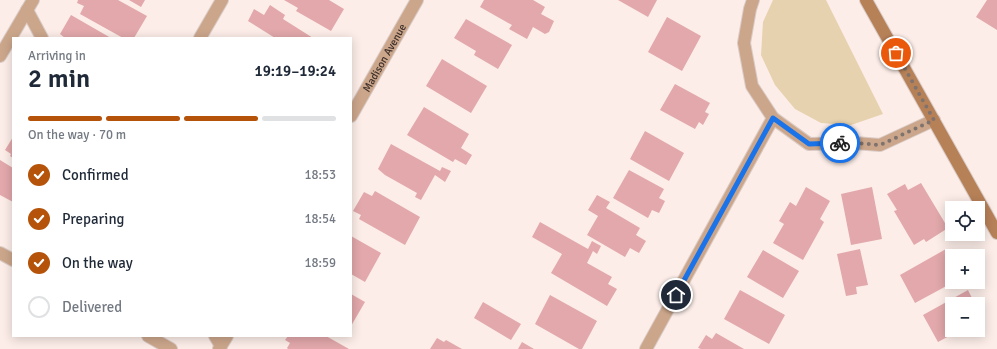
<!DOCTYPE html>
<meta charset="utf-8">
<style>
:root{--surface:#fff;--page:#f2f2f3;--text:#1f2937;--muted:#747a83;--line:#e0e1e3;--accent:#b45309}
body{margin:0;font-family:Signika,sans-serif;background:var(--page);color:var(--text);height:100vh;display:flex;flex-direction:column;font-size:15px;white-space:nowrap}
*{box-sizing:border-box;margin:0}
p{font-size:13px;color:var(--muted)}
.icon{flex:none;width:22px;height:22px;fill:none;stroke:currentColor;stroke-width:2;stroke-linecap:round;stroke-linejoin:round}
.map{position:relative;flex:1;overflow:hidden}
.side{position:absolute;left:12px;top:37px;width:340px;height:300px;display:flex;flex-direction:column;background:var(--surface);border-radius:0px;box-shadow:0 2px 10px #0003}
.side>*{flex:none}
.tools{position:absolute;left:945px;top:201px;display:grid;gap:8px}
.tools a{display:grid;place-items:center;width:40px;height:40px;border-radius:0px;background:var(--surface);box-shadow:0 2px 10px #0003;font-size:20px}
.pin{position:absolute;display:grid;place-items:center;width:34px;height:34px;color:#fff;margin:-17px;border:2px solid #fff;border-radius:50%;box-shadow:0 1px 4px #0007}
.courier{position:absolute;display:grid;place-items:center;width:40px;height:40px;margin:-20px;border:3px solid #1a73e8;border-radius:50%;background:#fff;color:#222;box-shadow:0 1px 5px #0007}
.head em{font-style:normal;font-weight:600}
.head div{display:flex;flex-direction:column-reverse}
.head{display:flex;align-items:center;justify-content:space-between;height:68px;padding:0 16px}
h1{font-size:26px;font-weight:600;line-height:30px}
.bar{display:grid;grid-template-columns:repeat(4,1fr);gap:6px 4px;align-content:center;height:48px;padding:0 16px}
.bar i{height:5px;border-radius:3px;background:var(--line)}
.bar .current{background:var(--accent)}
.bar p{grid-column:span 4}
ol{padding:0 16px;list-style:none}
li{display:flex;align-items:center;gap:12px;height:44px}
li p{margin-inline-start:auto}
li .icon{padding:4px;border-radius:50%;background:var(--accent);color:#fff;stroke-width:4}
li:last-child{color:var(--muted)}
li i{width:22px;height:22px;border:2px solid var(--line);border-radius:50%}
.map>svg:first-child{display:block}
</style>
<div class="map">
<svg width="997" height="349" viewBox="0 0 997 349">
<rect width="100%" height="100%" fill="#fcede8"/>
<path fill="#e7d2af" d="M 773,0 L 826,0 L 883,114 L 851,125 L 821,123 L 795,109 L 775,85 L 761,55 L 763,22 Z"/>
<path fill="#e2a8ab" d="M 78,0 L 118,0 L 147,16 L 134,38 L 123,38 L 80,14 L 84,6 L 77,3 Z
M 129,0 L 145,0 L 141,7 Z
M 284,0 L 329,0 L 344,9 L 331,31 L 296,11 L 298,8 Z
M 484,0 L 533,0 L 545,7 L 541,14 L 554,21 L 549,32 L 545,34 L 533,27 L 527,39 L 509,29 L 512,25 L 480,7 Z
M 618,0 L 657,0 L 648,17 Z
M 987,0 L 997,0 L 997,30 L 976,17 Z
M 270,5 L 285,15 L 283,19 L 313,38 L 275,38 L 248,21 L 254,9 L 264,15 Z
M 71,15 L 111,38 L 65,38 L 60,34 Z
M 667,17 L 701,36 L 682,71 L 648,52 Z
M 466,19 L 512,45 L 498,69 L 474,55 L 476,51 L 454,38 Z
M 442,59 L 487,86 L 471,113 L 426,86 Z
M 675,84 L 710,103 L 705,112 L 709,114 L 703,125 L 699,122 L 695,129 L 660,110 Z
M 424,107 L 469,134 L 461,148 L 472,155 L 466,165 L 455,159 L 453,162 L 407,135 Z
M 645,131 L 684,153 L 669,181 L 630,159 Z
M 13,137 L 13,158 L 10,156 L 11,154 L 5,150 Z
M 391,144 L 440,171 L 442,167 L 451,171 L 445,182 L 435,175 L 421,200 L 415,197 L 417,193 L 385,175 L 378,169 Z
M 0,160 L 13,168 L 13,202 L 0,195 Z
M 629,170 L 664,189 L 659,198 L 665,201 L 659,213 L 652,210 L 648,218 L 613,198 Z
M 921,183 L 948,228 L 926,242 L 924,239 L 914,245 L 894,211 L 897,210 L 887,194 L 905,184 L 908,190 Z
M 806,187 L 830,201 L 820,219 L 824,222 L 803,260 L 773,243 L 784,224 L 779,221 L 790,202 L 796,206 Z
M 872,187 L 882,239 L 851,245 L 841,194 Z
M 375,191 L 420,217 L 405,245 L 359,219 L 361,215 L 353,211 L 364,192 L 372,196 Z
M 597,195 L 610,202 L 606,208 L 640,228 L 636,235 L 646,241 L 639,253 L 630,248 L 625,257 L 587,235 L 598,216 L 588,210 Z
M 540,222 L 588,249 L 592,241 L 601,246 L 597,254 L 593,251 L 587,263 L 612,277 L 608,284 L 617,289 L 607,306 L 551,273 L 562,254 L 532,237 Z
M 351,236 L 381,253 L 365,282 L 351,274 Z
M 860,249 L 868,285 L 856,287 L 857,294 L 846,296 L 837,254 Z
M 946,249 L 952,260 L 952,283 L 915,303 L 900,275 Z
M 763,250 L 799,271 L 783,298 L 747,277 Z
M 740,290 L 785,315 L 769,344 L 724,319 Z
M 968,290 L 975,304 L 952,304 L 952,330 L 960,330 L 938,342 L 923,315 Z
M 351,294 L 365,302 L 351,326 Z
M 550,295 L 597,321 L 582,349 L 579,349 L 535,324 Z
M 483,302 L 521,324 L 511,340 L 474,318 Z
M 978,309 L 983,317 L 978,320 Z
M 716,333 L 744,349 L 701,349 L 698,348 L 706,335 L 712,339 Z
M 288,336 L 326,336 L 349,349 L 288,349 L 287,348 L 290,343 L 285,340 Z
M 437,338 L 444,342 L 446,340 L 462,349 L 430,349 Z
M 522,342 L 534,349 L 518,349 Z"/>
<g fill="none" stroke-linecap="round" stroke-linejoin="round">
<g stroke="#dacbc6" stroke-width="14">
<path id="lane" d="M 27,10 L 42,38
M 200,38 L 222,0
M 215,336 L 221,346"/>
</g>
<g stroke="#dacbc6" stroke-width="14">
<g id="street">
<path d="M 753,0 L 750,9 L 744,43 L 752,86 L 773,118 L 809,144 L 855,143 L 880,145 L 934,120"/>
<path d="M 0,56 L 33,0"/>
<path id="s1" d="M 351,116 L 417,0"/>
<path d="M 0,253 L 13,260"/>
<path d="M 148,336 L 171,349"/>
<path d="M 219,349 L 227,336"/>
<path d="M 646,349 L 773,118"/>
</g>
</g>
<g stroke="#dacbc6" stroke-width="14">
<path id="secondary" d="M 866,0 L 997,233"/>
</g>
<use href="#lane" stroke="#cba68b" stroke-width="12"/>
<use href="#street" stroke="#cba68b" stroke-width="12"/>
<use href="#secondary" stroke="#b78158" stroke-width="12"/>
</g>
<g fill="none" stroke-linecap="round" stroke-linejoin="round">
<path stroke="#80726d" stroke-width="4" stroke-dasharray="0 7.2" d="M 840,143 L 855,143 L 880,145 L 934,120 L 896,53"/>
<path stroke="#1a73e8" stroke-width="5" d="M 676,295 L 773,118 L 809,144 L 840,143"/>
</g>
<g text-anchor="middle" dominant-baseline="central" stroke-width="3" stroke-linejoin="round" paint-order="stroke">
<g font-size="11" fill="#3d2f2b" stroke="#fff">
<text stroke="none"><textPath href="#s1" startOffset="67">Madison Avenue</textPath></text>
</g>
</g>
</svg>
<div class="tools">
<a><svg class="icon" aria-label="locate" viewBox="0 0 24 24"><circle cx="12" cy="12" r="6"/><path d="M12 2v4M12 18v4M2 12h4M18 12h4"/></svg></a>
<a>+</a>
<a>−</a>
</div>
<div class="pin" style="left:896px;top:53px;background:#ea580c"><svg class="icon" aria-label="bag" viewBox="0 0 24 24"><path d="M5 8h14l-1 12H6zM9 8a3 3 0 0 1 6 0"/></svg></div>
<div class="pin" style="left:676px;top:295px;background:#1f2937"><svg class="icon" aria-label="home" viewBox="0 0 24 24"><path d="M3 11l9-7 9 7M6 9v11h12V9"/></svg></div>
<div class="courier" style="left:840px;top:143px"><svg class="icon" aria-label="bike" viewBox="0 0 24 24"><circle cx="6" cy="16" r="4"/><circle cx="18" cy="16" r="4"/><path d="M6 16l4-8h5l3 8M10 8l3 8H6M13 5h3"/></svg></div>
<section class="side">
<div class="head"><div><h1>2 min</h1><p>Arriving in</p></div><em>19:19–19:24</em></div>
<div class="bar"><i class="current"></i><i class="current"></i><i class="current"></i><i></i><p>On the way · 70 m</p></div>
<ol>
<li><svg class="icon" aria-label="check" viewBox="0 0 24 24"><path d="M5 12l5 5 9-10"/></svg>Confirmed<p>18:53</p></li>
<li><svg class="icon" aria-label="check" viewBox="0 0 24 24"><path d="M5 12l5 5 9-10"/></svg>Preparing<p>18:54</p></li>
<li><svg class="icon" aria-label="check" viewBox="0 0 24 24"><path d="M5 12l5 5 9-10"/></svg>On the way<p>18:59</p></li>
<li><i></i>Delivered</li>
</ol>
</section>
</div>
